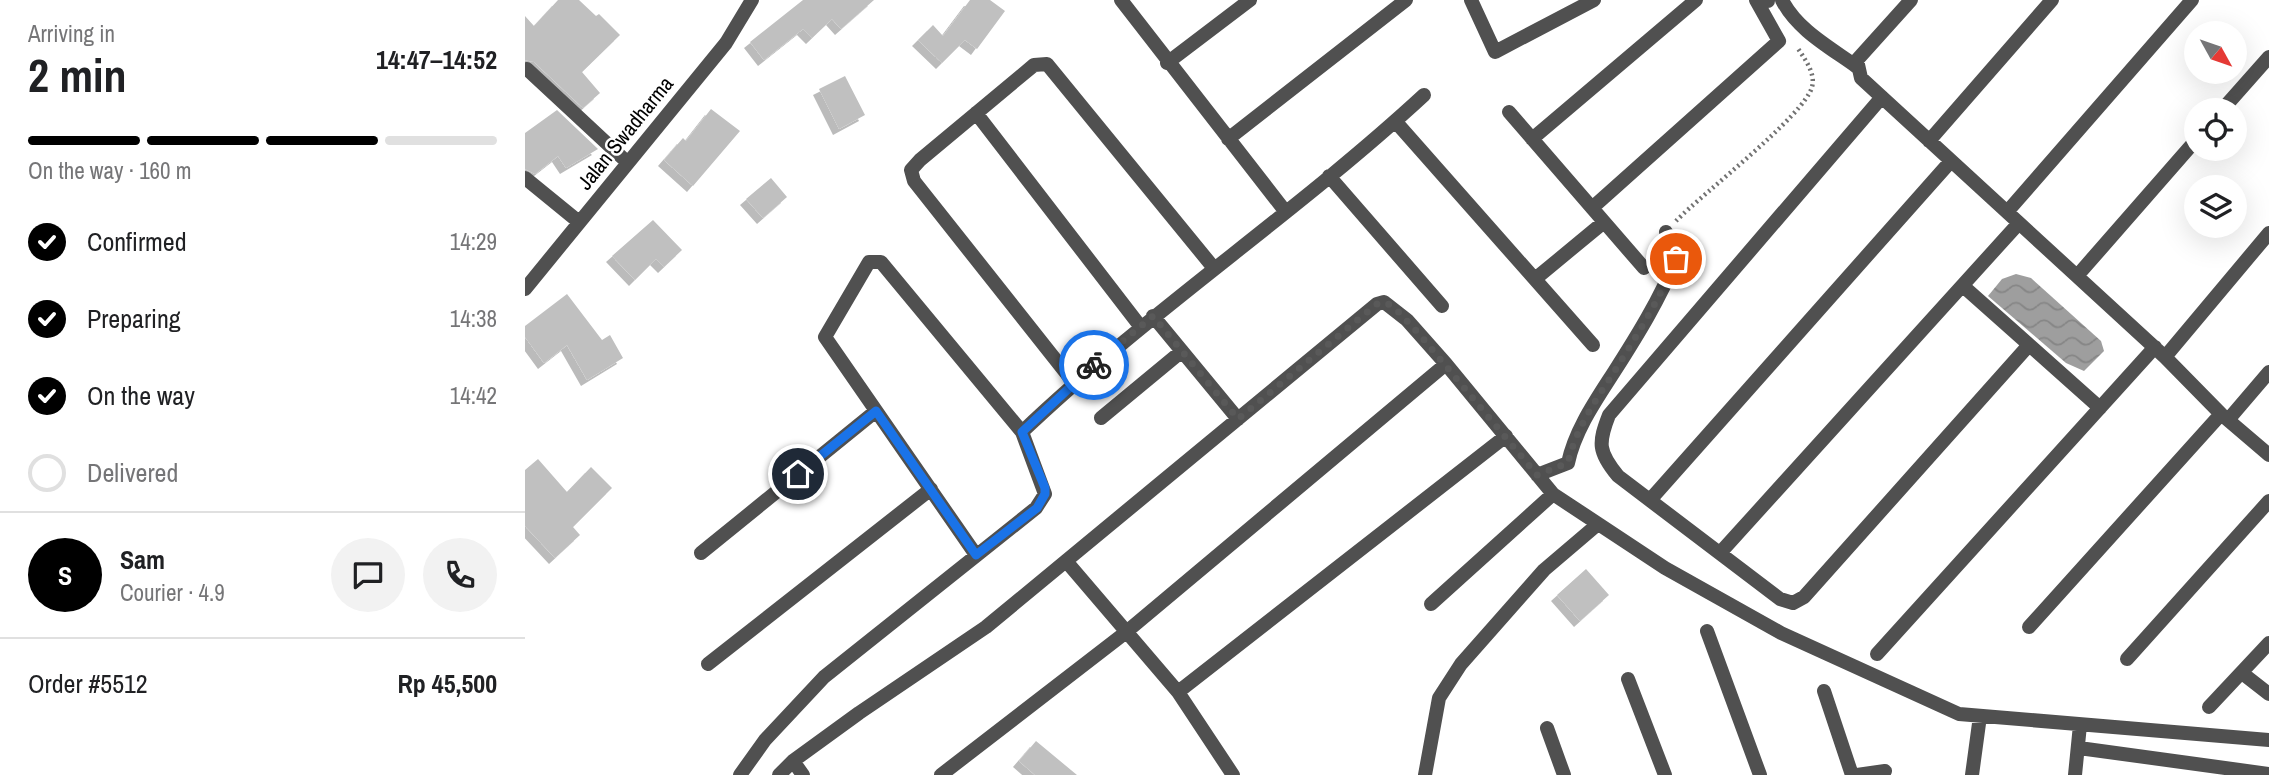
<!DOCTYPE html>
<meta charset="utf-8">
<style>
:root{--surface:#fff;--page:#f2f2f2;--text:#202124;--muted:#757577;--line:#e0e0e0;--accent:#000}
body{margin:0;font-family:"Archivo Narrow",sans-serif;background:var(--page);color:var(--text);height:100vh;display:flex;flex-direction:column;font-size:26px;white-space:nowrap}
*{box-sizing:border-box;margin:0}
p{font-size:23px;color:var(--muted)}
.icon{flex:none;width:38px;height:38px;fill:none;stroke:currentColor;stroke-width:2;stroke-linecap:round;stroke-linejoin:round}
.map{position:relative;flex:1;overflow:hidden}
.panel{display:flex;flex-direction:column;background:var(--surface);width:525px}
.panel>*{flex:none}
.needle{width:46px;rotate:130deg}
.fabs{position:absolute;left:1659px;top:21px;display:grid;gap:14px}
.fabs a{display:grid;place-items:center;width:63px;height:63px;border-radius:50%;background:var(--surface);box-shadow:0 7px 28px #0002;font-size:35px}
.pin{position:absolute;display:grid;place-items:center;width:60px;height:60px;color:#fff;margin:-30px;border:4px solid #fff;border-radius:50%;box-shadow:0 2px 7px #0007}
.courier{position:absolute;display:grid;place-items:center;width:70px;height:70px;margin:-35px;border:5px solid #1a73e8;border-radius:50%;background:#fff;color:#222;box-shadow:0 2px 9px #0007}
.summary em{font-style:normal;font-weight:700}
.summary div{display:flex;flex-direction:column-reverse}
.summary{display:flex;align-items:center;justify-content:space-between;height:119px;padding:0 28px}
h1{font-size:46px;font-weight:700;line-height:52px}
.bar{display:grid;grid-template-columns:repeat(4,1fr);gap:10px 7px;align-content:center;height:84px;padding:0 28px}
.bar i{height:9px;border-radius:5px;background:var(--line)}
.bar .current{background:var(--accent)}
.bar p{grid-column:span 4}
.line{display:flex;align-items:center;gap:18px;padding:0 28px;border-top:2px solid var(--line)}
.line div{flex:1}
.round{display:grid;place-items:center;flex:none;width:74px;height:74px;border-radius:37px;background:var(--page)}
ol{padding:0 28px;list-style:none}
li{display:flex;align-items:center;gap:21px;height:77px}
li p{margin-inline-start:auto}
li .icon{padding:7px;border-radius:50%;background:var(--accent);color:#fff;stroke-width:4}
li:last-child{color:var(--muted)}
li i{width:38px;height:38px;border:4px solid var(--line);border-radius:50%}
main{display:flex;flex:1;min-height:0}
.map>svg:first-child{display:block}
</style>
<main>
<section class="panel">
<div class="summary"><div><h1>2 min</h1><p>Arriving in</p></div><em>14:47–14:52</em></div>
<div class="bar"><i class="current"></i><i class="current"></i><i class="current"></i><i></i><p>On the way · 160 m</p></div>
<ol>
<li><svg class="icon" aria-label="check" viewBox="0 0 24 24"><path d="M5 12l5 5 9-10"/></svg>Confirmed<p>14:29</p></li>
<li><svg class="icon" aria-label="check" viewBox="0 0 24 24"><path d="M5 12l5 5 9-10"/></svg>Preparing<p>14:38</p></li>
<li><svg class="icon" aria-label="check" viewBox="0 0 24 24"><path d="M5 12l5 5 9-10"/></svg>On the way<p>14:42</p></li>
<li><i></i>Delivered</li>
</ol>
<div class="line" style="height:126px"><b class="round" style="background:var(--accent);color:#fff">S</b><div><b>Sam</b><p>Courier · 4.9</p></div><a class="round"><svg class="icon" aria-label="chat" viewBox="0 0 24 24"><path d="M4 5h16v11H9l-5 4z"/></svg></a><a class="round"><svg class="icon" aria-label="phone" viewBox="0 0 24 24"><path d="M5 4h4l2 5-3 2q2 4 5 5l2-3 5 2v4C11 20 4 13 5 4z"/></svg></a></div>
<div class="line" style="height:91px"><div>Order #5512</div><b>Rp 45,500</b></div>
</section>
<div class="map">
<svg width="1744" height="775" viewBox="0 0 1744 775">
<defs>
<pattern id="water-waves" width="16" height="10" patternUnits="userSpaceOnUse" patternTransform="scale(1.75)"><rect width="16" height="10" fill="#9e9e9e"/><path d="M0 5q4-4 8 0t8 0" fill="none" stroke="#868686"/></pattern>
<filter id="shadow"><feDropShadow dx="-6" dy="6" stdDeviation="0" flood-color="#0004"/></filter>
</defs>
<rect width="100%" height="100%" fill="#fff"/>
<path fill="url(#water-waves)" d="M 1491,274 L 1506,278 L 1576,341 L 1579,351 L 1559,371 L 1541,363 L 1463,296 L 1477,279 Z"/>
<path fill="#c0c0c0" filter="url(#shadow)" d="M 33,0 L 54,0 L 71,16 L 74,14 L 95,35 L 57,72 L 75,93 L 58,108 L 9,62 L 0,60 L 0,16 L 9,26 Z
M 278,0 L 349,0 L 316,29 L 307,19 L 287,38 L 278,29 L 239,60 L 225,42 Z
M 445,0 L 465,0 L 480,11 L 452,49 L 440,40 L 417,63 L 393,40 L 408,25 L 418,36 Z
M 320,76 L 340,115 L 314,129 L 294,89 Z
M 186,109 L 215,131 L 168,186 L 139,160 L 158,138 L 161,141 Z
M 32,110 L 73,149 L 41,168 L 33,156 L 10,174 L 0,169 L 0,133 Z
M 246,178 L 262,197 L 238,218 L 221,199 Z
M 128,220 L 157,250 L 139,267 L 131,259 L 110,280 L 87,256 Z
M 42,294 L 77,340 L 85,335 L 98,358 L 62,380 L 42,345 L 19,363 L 0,337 L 0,326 Z
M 13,459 L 42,492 L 66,467 L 87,488 L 48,527 L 55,535 L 30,558 L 0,526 L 0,470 Z
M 1061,569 L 1084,595 L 1055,621 L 1032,595 Z
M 511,741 L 552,775 L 510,775 L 494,761 Z"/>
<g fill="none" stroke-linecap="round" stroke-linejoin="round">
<path stroke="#727272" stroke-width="4.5" stroke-dasharray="2 3.5" stroke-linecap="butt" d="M 1151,221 C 1178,193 1279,116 1287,87 C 1291,73 1279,58 1272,47"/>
<path stroke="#505050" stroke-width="14" d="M 596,0 L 760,211
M 946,0 L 970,52 L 1069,0
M 1243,0 L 1243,1
M 1257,0 C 1272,30 1306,48 1332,67
M 1386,0 L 1332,60 L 1336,78 L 1640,357
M 642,63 L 725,0
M 2,69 L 103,163
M 1357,97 L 1084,415 C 1073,443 1073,452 1093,476 L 1255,599 L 1268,603 L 1279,597 L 1504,345
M 1697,110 L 1744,57
M 984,112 L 1119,268
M 451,113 L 615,326
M 870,121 L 1068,345
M 703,139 L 881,0
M 1007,139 L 1171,0
M 1404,141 L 1527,0
M 804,176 L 917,306
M 0,178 L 54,222
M 1067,208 L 1254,41 L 1231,0
M 1482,212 L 1667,0
M 1744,233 L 1640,357 L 1696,414 L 1744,455
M 1552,276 L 1671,140
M 1010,279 L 1079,222
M 1438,286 L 1575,408
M 0,289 L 201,43 L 227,0
M 628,316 L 713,419
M 549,383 L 389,181 L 386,170 L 395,160 L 509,65 L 522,64 L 688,267
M 576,418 L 657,351
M 1703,420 L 1744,372
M 497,432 C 624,311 770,214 899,95
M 1012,475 L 1043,463 C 1050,430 1071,400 1089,372 C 1112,336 1135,299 1151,259 L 1152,252 L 1141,232
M 1125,500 L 1426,161
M 176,553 L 351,411
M 1195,553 L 1494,223
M 541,561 L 653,692 L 708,775
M 906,604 L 1028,494
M 1504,627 L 1696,414
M 1182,631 L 1235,775
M 1352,654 L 1630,347
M 1602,659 L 1744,501
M 183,664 L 406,489
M 1717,673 L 1744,694
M 1103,679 L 1140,775
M 1299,691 L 1327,775
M 653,692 L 981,436
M 1684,707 L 1744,643
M 1022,728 L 1039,775
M 1554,748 L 1744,774
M 268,761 L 278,775
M 215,775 L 240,740 L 299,677 L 511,508 L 520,494 L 497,432 L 356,262 L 344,262 L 300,337 L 451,555
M 254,775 L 268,761 L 334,713 L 461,627 L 852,304 L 859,302 L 882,320 L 921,364 L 1028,494 L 1140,568 L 1256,633 L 1434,714 L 1744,740
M 416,775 L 600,633 L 921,364
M 900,775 L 914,698 L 936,664 L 1019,570 L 1073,524
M 1332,775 L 1360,771
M 1447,775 L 1455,716
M 1550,775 L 1555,725"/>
</g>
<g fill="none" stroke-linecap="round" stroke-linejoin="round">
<path stroke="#595959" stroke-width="7" stroke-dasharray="0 12.6" d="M 569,365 L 628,316 L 713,419 L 852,304 L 859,302 L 869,307 L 895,335 L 1012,475 L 1043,463 C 1050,430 1071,400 1089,372 C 1112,335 1135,299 1151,259"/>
<path stroke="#1a73e8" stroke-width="9" d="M 273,474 L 351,411 L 451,555 L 512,508 L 520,494 L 520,488 L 497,432 L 569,365"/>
</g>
<g text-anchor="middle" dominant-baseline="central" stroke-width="5" stroke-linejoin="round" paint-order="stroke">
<g font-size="21" fill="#000" stroke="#fff">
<text transform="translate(100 133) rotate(-51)">Jalan Swadharma</text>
</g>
</g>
</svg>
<div class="fabs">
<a><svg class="needle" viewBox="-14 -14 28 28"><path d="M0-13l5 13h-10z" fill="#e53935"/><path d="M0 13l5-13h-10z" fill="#757577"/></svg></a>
<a><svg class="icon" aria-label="locate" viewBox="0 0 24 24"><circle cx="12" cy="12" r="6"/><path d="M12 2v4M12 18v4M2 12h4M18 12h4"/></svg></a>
<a><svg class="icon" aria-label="layers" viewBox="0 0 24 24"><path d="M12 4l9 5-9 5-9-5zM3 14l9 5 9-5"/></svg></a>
</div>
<div class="pin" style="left:1151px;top:259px;background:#ea580c"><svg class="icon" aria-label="bag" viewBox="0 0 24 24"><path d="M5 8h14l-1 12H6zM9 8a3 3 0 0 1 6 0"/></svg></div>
<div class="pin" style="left:273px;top:474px;background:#1f2937"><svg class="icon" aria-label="home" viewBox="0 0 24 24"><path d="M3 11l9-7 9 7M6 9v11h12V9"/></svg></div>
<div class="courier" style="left:569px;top:365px"><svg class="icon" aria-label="bike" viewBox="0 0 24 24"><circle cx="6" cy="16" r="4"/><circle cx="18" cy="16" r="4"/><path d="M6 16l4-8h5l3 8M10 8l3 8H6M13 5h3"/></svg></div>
</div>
</main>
